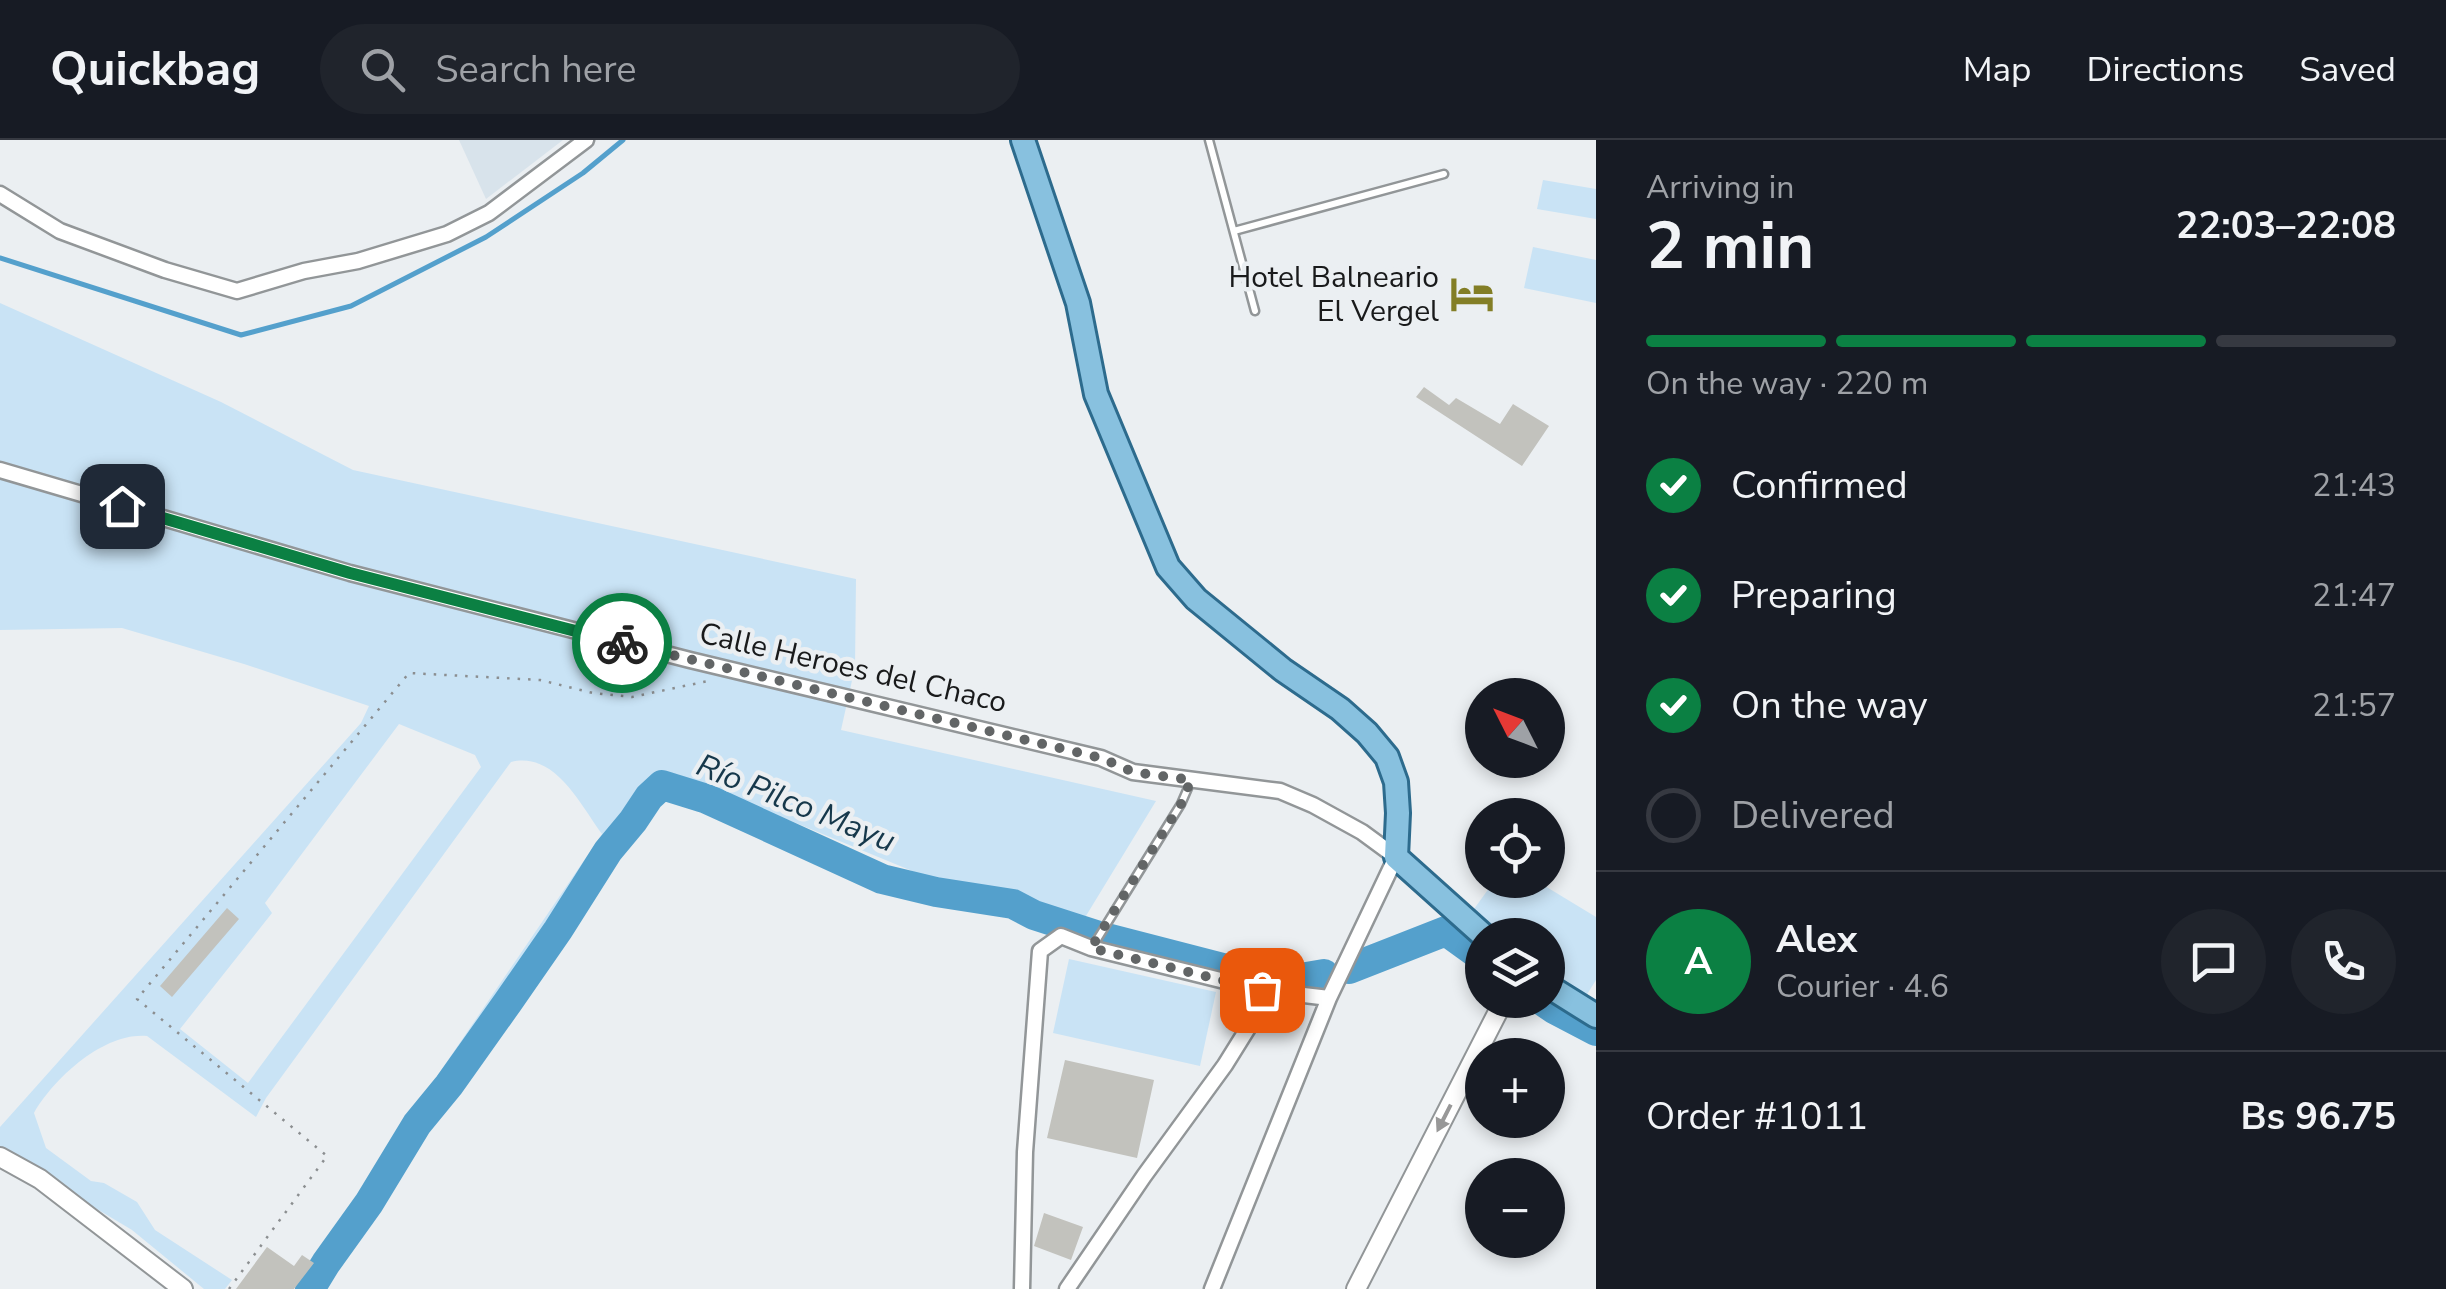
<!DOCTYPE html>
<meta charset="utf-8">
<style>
:root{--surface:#171b24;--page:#20242c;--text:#f1f3f6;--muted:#9ea1a6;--line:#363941;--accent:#0b8043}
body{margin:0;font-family:"Nunito Sans",sans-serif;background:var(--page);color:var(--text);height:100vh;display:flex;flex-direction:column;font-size:38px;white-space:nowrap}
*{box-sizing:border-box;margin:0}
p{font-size:32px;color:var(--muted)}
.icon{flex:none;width:55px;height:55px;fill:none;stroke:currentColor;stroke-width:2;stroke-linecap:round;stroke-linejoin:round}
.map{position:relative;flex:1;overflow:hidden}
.side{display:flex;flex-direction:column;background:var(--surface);width:850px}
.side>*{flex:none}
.needle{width:65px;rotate:312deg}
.buttons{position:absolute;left:1465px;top:538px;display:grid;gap:20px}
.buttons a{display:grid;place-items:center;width:100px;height:100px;border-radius:50%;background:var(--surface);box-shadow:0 5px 15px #0003;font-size:50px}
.pin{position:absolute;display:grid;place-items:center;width:85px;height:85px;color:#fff;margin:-42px;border-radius:20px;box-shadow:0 5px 15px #0006}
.courier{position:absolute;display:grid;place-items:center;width:100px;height:100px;margin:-50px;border:8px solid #0b8043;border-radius:50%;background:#fff;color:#222;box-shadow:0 2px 12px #0007}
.head em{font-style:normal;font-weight:700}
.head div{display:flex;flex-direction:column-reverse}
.head{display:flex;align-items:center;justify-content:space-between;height:170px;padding:0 50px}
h1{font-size:65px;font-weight:700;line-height:75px}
.bar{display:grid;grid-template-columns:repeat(4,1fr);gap:15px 10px;align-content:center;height:120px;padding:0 50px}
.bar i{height:12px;border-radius:8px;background:var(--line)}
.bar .on{background:var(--accent)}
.bar p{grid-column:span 4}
.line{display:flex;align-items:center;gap:25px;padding:0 50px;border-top:2px solid var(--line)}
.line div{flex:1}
.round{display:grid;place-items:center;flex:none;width:105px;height:105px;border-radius:52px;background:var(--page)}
ol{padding:0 50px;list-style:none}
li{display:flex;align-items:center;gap:30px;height:110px}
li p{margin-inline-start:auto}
li .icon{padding:10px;border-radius:50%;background:var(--accent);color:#fff;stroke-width:4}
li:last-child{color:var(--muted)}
li i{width:55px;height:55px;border:5px solid var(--line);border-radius:50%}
header{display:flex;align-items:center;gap:60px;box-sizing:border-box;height:140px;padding:0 50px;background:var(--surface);border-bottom:2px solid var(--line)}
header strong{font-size:48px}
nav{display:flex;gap:55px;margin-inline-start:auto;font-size:35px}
.search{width:700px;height:90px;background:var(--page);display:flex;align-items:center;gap:25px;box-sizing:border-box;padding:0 35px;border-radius:55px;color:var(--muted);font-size:38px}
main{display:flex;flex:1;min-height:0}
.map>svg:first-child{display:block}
</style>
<header>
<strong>Quickbag</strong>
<div class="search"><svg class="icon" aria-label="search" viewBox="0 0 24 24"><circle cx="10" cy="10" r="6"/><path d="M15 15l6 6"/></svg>Search here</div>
<nav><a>Map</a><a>Directions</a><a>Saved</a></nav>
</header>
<main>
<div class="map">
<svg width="1596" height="1149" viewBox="0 0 1596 1149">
<rect width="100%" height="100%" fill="#ebeff2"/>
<path fill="#d8e3eb" d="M 459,0 L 563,0 L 486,59 Z"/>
<path fill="#c9e3f5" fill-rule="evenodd" d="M 1543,40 L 1596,49 L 1596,79 L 1537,69 Z
M 1533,107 L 1596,120 L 1596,163 L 1524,148 Z
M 0,163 L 221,262 L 353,330 L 856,439 L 855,527 L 841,590 L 1156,661 L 1078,789 L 917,733 L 677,634 L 664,638 L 608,711 L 558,790 L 449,945 L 417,984 L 369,1063 L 365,1042 L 602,694 C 580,664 555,611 511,622 L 266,958 L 256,977 L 147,896 C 104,892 54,938 34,973 L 46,1008 L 91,1041 L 104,1043 L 137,1062 L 155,1090 L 232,1140 L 225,1149 L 204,1149 L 132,1090 L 0,1011 L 0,987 L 361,583 L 369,566 L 244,524 L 122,488 L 0,490 ZM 399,584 L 475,615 L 481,627 L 248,943 L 180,889 L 272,773 L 265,763 Z
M 1495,740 L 1535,740 L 1596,777 L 1596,840 L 1586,856 L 1548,837 L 1548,795 L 1502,795 L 1474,769 Z
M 1069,819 L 1216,852 L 1200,926 L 1053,893 Z"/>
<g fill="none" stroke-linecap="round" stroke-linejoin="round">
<path stroke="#54a0cc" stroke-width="5" d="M 0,118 L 241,195 L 351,166 L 486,97 L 583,33 L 623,0"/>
<path stroke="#54a0cc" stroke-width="30" d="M 1349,829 L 1446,791 L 1482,817
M 1541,860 L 1554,869 L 1596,891
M 310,1149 L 326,1123 L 369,1063 L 417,984 L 449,945 L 508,862 L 558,790 L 608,711 L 633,681 L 649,657 L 662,645 L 707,659 L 882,739 L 936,752 L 1013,764 L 1034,775 L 1099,796 L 1277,842 L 1324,834"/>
</g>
<path fill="#c2c2bd" d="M 1424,247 L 1449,265 L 1456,258 L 1500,284 L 1513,264 L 1549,286 L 1522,326 L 1416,257 Z
M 599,513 L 631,526 L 622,551 L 592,541 Z
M 227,768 L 239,779 L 172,857 L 160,846 Z
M 1065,920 L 1154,940 L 1137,1018 L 1047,998 Z
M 1044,1073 L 1083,1087 L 1071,1120 L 1034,1106 Z
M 267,1107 L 294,1126 L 302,1115 L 314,1123 L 294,1149 L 236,1149 Z"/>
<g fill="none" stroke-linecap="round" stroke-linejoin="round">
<g stroke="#929698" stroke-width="11">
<path id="service" d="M 1209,0 L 1255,171
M 1234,91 L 1444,34
M 1093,806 L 1181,664 L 1191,641"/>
</g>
<g stroke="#929698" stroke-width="19">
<path id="minor" d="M 0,54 L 60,91 L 165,130 L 237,151 L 304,131 L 358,121 L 447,94 L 489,73 L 586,0
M 0,330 L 350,433 L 690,520 L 1101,618 L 1133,632 L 1280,651 L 1313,665 L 1362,692 L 1396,717 L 1329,858 L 1212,1149
M 1022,1149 L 1025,1012 L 1040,811 L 1061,796 L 1091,808 L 1261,850 L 1329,858
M 1067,1149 L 1144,1036 L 1225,925 L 1258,872 L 1261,850"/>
</g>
<g stroke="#929698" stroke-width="22">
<path id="tertiary" d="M 0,1017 L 40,1039 L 183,1149
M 1356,1149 L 1504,860"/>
</g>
<g stroke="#2d6b8d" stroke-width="28">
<path id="primary" d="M 1023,0 L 1078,163 L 1096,254 L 1168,427 L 1196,459 L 1283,530 L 1340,569 L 1367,593 L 1387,617 L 1396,642 L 1398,673 L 1396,717 L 1483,795
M 1548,846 L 1596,876"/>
</g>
<path stroke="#8b8e90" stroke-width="2.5" stroke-dasharray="2.5 8" stroke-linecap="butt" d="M 229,1149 L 327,1016 L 137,859 L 409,533 L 540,540 L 593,553 L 632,557 L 708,541"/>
<use href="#service" stroke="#fff" stroke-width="6"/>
<use href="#minor" stroke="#fff" stroke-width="14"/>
<use href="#tertiary" stroke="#fff" stroke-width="18"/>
<use href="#primary" stroke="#88c1df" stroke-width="22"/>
</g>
<defs><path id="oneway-solid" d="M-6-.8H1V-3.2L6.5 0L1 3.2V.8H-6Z" transform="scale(2.5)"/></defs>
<use fill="#989898" href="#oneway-solid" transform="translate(1444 978) rotate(117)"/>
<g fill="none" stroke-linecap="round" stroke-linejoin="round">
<path stroke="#626566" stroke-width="10" stroke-dasharray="0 18" d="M 622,503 L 1101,618 L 1133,632 L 1191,640 L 1181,664 L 1091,808 L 1262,850"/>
<path stroke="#0b8043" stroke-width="12" d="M 122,366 L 350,433 L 622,503"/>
</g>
<defs>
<g id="hotel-bare" transform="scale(3.45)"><path d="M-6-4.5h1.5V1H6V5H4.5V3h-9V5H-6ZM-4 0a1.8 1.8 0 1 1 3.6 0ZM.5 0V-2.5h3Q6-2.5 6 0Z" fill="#837e26" stroke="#ebeff2" stroke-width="2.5" paint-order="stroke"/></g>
</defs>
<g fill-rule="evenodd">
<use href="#hotel-bare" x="1472" y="154"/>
</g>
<g text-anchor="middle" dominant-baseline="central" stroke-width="9" stroke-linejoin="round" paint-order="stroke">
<g font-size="30" fill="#191a1b" stroke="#ebeff2" text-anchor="end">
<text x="1439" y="137">Hotel Balneario<tspan x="1439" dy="34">El Vergel</tspan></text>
</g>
<g font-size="30" fill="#191a1b" stroke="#ebeff2">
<text transform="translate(853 528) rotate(13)">Calle Heroes del Chaco</text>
</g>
<g font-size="32" font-style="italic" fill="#16384b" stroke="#ebeff2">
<text transform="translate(796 663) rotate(22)">Río Pilco Mayu</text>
</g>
</g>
</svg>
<div class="buttons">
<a><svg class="needle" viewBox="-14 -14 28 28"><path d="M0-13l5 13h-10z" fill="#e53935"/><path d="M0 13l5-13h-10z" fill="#9ea1a6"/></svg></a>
<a><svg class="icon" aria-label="locate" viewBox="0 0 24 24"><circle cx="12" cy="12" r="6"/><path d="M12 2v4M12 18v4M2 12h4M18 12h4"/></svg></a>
<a><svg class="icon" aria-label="layers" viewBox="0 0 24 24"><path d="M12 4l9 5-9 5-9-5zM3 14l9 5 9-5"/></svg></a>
<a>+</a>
<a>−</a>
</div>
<div class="pin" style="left:1262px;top:850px;background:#ea580c"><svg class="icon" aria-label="bag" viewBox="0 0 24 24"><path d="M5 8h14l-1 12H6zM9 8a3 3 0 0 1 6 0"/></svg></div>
<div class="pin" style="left:122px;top:366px;background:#1f2937"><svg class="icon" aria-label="home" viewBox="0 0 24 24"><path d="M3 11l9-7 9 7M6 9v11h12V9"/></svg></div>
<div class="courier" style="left:622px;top:503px"><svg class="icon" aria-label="bike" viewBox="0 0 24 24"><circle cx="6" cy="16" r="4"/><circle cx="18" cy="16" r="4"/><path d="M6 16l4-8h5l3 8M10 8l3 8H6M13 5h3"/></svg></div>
</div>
<section class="side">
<div class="head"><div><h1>2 min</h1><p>Arriving in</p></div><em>22:03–22:08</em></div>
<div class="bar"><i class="on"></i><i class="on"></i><i class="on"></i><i></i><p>On the way · 220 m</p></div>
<ol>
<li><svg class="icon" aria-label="check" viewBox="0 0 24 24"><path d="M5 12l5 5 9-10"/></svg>Confirmed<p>21:43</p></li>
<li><svg class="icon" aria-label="check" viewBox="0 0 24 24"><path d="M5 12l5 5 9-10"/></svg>Preparing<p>21:47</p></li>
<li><svg class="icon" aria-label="check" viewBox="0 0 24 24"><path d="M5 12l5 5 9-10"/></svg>On the way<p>21:57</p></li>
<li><i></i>Delivered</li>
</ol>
<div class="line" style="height:180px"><b class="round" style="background:var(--accent);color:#fff">A</b><div><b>Alex</b><p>Courier · 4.6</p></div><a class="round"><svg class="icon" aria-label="chat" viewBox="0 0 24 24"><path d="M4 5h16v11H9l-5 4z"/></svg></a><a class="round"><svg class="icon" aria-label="phone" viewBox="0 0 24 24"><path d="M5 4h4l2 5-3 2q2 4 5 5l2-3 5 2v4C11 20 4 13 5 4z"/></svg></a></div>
<div class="line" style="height:130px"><div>Order #1011</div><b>Bs 96.75</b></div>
</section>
</main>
